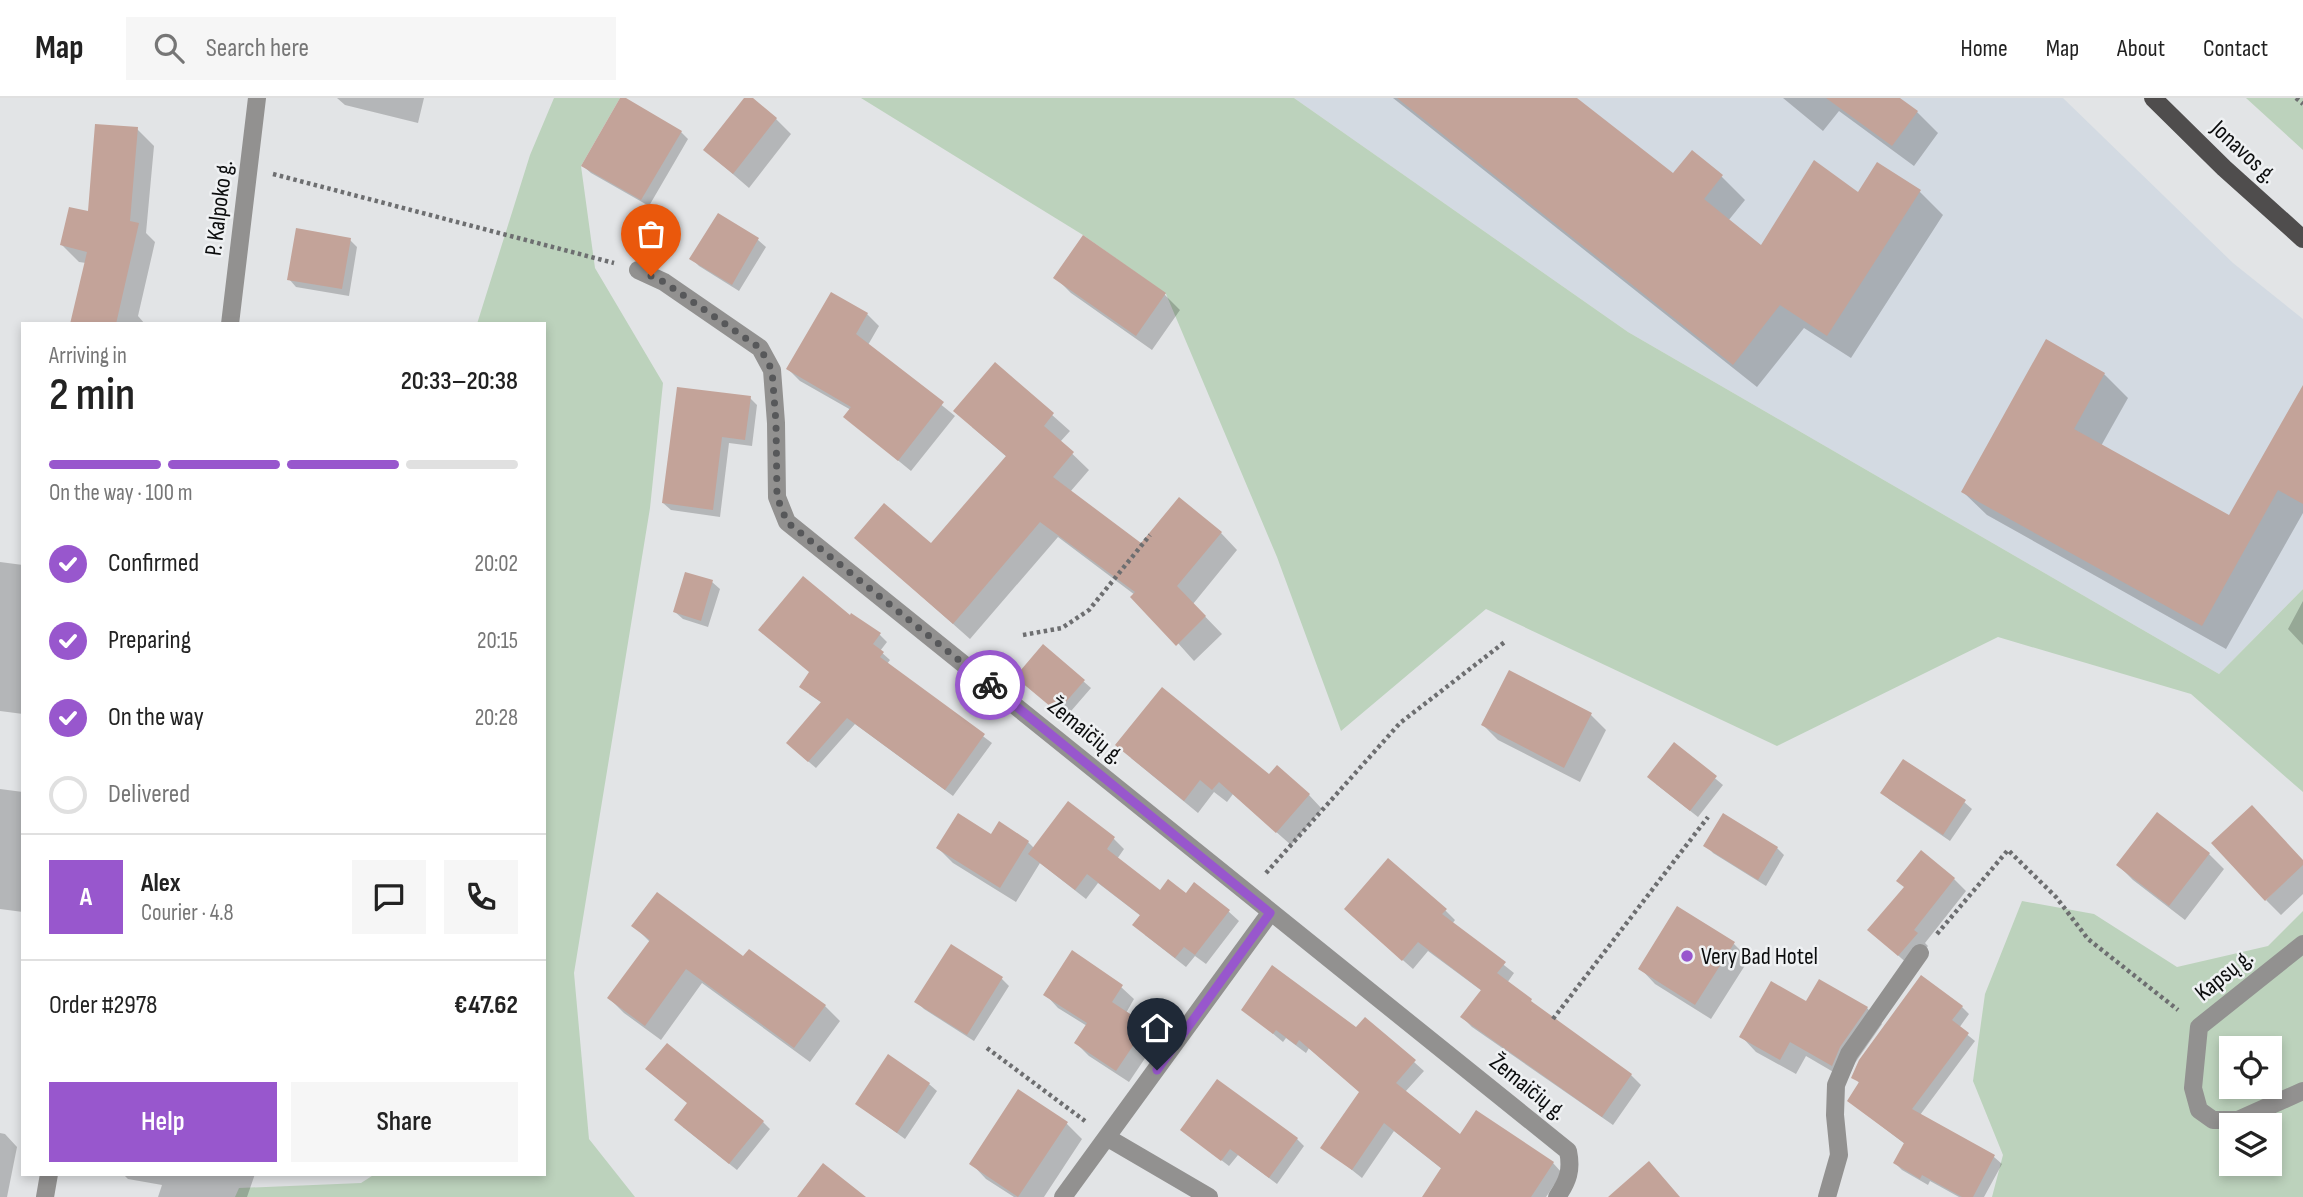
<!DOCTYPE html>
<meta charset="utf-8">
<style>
:root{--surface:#fff;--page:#f6f6f6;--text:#222;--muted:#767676;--line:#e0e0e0;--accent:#9857cd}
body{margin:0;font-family:"Sofia Sans Condensed",sans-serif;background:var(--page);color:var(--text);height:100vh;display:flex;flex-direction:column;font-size:26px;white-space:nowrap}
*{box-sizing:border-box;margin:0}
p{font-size:23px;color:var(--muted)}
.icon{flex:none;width:38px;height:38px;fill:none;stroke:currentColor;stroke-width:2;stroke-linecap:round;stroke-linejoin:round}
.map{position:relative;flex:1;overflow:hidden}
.panel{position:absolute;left:21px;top:224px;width:525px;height:854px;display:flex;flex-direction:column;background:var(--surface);border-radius:0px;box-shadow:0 4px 10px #0003}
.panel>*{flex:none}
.controls{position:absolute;left:2219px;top:938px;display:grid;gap:14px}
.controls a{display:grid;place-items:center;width:63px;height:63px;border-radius:0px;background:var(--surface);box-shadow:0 4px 10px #0003;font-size:35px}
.pin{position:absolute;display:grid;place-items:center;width:60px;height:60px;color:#fff;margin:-72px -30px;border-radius:50% 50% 50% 0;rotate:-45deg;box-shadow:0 0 7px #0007}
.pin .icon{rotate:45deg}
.courier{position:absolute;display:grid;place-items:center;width:70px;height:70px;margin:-35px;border:5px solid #9857cd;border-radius:50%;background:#fff;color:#222;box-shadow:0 2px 9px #0007}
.summary em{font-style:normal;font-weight:600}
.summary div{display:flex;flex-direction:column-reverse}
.summary{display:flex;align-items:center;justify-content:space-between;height:119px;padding:0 28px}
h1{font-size:46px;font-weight:600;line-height:52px}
.bar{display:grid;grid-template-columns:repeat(4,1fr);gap:10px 7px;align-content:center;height:84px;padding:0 28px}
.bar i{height:9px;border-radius:5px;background:var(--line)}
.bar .selected{background:var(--accent)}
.bar p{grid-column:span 4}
.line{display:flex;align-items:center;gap:18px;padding:0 28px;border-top:2px solid var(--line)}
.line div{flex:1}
.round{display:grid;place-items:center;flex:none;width:74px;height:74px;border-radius:0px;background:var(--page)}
ol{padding:0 28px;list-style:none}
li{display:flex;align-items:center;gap:21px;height:77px}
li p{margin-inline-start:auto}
li .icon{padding:7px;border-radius:50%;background:var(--accent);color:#fff;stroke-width:4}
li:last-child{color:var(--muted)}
li i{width:38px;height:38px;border:4px solid var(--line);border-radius:50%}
.cta{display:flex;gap:14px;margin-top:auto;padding:14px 28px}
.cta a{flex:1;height:80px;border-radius:0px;background:var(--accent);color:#fff;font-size:28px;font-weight:600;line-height:80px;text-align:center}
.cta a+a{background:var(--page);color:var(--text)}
header{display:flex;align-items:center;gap:42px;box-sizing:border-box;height:98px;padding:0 35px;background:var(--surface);border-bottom:2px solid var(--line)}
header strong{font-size:33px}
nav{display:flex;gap:38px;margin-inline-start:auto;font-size:24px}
.search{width:490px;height:63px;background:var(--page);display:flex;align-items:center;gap:18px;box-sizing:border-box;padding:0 24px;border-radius:0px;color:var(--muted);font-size:26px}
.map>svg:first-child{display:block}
</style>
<header>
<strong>Map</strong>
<div class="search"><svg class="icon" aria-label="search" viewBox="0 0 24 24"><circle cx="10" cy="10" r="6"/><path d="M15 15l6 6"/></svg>Search here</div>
<nav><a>Home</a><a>Map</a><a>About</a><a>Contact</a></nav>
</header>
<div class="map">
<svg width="2303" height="1099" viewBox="0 0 2303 1099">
<rect width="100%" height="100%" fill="#e2e4e6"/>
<path fill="#d3dae2" d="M 1294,0 L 2063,0 L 2233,165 L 2303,221 L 2303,491 L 2219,576 L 1628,234 Z"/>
<path fill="#bcd2bc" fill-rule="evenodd" d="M 554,0 L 620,0 L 581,68 L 595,170 L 663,285 L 650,410 L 574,875 L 589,1041 L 635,1099 L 235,1099 L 239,1090 L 361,1085 L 375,1076 L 544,1076 L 544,226 L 477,226 L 530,57 Z
M 861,0 L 1294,0 L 1628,234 L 2219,576 L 2303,491 L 2303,694 L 2191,596 L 1998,539 L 1777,648 L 1486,511 L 1341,633 L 1277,459 L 1166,196 L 1083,137 Z
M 2246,0 L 2303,0 L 2303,52 Z
M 2022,803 L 2094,816 L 2177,869 L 2268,848 L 2303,813 L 2303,1099 L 1992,1099 L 2003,1057 L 1973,983 L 1985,896 ZM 2231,950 L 2270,950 L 2270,989 L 2231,989 ZM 2231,1027 L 2270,1027 L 2270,1066 L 2231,1066 Z"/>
<path fill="#0003" d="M 337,0 L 424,0 L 418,25 L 345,7 Z
M 747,0 L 750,0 L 776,21 L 791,36 L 749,90 L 705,52 Z
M 1393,0 L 1575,0 L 1673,78 L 1721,78 L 1745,102 L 1728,123 L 1761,150 L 1858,96 L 1920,94 L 1943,117 L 1851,260 L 1804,230 L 1757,289 Z
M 1783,0 L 1897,0 L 1917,14 L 1938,35 L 1914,68 L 1839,13 L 1823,33 Z
M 137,31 L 154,48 L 146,135 L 155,144 L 138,218 L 145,226 L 72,226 L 86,165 L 79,164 L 62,147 L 89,115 Z
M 681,34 L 688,41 L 649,108 L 591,75 L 583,68 Z
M 718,117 L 758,142 L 766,149 L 739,193 L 699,168 L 692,161 Z
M 1084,140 L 1165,197 L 1180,212 L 1152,252 L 1071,195 L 1056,180 Z
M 350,142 L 357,149 L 349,198 L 296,189 L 289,181 Z
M 867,216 L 879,228 L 868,247 L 955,318 L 911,373 L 845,319 L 851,312 L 800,283 L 788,271 Z
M 996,267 L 1070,333 L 1060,344 L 1089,372 L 1070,394 L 1141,448 L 1221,435 L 1237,452 L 1193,506 L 1222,536 L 1194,563 L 1135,497 L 1058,439 L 970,541 L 856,440 L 931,448 L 1007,359 L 972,329 Z
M 2104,276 L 2128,300 L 2101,348 L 2230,420 L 2303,292 L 2303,415 L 2226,551 L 1987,417 L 1963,394 Z
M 750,300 L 757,307 L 752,348 L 729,345 L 720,419 L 671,412 L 663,405 Z
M 0,464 L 23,467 L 23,616 L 0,613 Z
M 712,484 L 720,491 L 708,529 L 683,521 L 675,514 Z
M 2303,503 L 2303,547 L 2288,531 Z
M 850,519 L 880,537 L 887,544 L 880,553 L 890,562 L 887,566 L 992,645 L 953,698 L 855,626 L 816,670 L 795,652 L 822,605 L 809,596 Z
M 1083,583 L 1091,590 L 1065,620 L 1025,586 Z
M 1591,617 L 1606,632 L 1580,684 L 1498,642 L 1483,627 Z
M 1674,646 L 1723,687 L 1698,719 L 1656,686 Z
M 1131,660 L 1269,679 L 1309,697 L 1322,711 L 1291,747 L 1233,696 L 1227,704 L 1214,694 L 1198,715 Z
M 0,691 L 23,694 L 23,814 L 0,811 Z
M 1882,695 L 1964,704 L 1972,711 L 1950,743 L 1890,702 Z
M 1069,705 L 1114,741 L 1124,751 L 1117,761 L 1160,794 L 1228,813 L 1239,823 L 1206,866 L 1195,858 L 1186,869 L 1145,837 L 1141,818 L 1098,785 L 1086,801 L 1040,765 L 1016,804 L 953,765 L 938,750 L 991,738 L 1028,744 L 1034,750 Z
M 1706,747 L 1777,750 L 1784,757 L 1766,788 L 1713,755 Z
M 2209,756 L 2224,771 L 2185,822 L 2133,782 L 2118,767 Z
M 2303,764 L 2303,796 L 2281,817 L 2266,802 Z
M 1954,781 L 1966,793 L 1925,845 L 1928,848 L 1911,869 L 1870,832 Z
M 1445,812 L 1455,822 L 1452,826 L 1514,875 L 1507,885 L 1541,912 L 1631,977 L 1641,987 L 1613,1027 L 1472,929 L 1462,919 L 1482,893 L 1428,853 L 1413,871 L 1356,821 Z
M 634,828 L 744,860 L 825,908 L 840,923 L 810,964 L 702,885 L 661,942 L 624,915 L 609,900 L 650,844 Z
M 1734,846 L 1749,861 L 1711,921 L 1655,886 L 1640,870 Z
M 952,849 L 1002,881 L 1009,888 L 974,943 L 924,911 L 917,904 Z
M 1820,883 L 1867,910 L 1882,926 L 1855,965 L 1847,982 L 1806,958 L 1796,976 L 1756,954 L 1741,938 L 1807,906 Z
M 1121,889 L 1134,901 L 1126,915 L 1146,928 L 1158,941 L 1129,984 L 1089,958 L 1076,945 L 1087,928 L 1058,910 L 1046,897 Z
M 1962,909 L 1969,916 L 1959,930 L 1975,943 L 1920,1017 L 1994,1059 L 2002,1066 L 1984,1099 L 1959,1099 L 1930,1083 L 1928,1087 L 1902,1072 L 1895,1065 L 1905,1046 L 1849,1003 L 1860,986 L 1854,979 Z
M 1243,911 L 1356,932 L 1366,921 L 1424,973 L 1405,994 L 1461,1039 L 1553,1065 L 1562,1075 L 1546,1099 L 1424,1099 L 1442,1071 L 1394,1033 L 1362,1080 L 1323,1049 L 1361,995 L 1309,950 L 1306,955 L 1286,940 L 1283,944 Z
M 929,986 L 937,993 L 905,1041 L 857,1006 Z
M 1018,993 L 1067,1026 L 1082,1041 L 1044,1099 L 1014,1099 L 986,1081 L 971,1065 Z
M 763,1024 L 770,1031 L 737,1072 L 683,1029 Z
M 1182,1032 L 1297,1041 L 1304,1048 L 1277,1086 L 1238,1057 L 1229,1068 Z
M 0,1035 L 5,1036 L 17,1049 L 7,1099 L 0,1099 Z
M 123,1076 L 255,1076 L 247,1099 L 158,1099 L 162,1087 L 128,1081 Z"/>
<path fill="#c3a399" d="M 620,0 L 626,0 L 682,33 L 641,102 L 581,68 Z
M 744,0 L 753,0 L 777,20 L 733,76 L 703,52 Z
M 1397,0 L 1577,0 L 1673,75 L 1692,52 L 1723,77 L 1704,101 L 1761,147 L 1814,62 L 1858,94 L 1877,64 L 1921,92 L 1827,238 L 1780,207 L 1733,267 Z
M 1826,0 L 1900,0 L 1918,13 L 1892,48 Z
M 95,26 L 138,29 L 130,123 L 139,125 L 116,226 L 70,226 L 87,154 L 60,147 L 69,109 L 88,113 Z
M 718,115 L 759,140 L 732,187 L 689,161 Z
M 296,130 L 351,140 L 342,191 L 287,182 Z
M 1083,137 L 1166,195 L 1136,238 L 1053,180 Z
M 831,194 L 868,215 L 856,236 L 944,304 L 898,363 L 843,319 L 851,309 L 786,271 Z
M 2046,241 L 2105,275 L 2074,331 L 2229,417 L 2303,287 L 2303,406 L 2278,392 L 2202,528 L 1961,394 Z
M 995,264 L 1054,315 L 1044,328 L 1074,354 L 1053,379 L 1141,445 L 1179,399 L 1222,434 L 1177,488 L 1206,518 L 1176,548 L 1130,499 L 1135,494 L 1040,424 L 953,526 L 854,440 L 884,405 L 931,445 L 1006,358 L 953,313 Z
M 677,289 L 751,298 L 745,342 L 722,339 L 713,412 L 662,405 Z
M 685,474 L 713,482 L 701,523 L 673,514 Z
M 803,478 L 850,517 L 851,515 L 881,535 L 873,546 L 884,554 L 880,559 L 985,636 L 945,692 L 847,620 L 808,664 L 786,645 L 821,604 L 799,589 L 809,574 L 758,532 Z
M 1043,546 L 1085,582 L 1057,614 L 1015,579 Z
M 1509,572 L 1592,615 L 1564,670 L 1481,627 Z
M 1162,589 L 1269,676 L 1277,667 L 1310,696 L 1276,735 L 1219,684 L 1212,692 L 1200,682 L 1184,703 L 1115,647 Z
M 1674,644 L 1717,678 L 1690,713 L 1647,679 Z
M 1903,661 L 1966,702 L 1943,737 L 1880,695 Z
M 1068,703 L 1115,739 L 1107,751 L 1160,792 L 1168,781 L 1186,795 L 1194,784 L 1230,812 L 1195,857 L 1184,849 L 1175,860 L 1132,827 L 1140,817 L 1087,776 L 1075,792 L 1028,756 Z
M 2252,707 L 2303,762 L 2303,767 L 2265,803 L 2211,745 Z
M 2157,714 L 2210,755 L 2169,808 L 2116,767 Z
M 958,715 L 991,736 L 999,723 L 1029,743 L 1000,790 L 936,750 Z
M 1723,715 L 1778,749 L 1758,782 L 1703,748 Z
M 1921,752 L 1955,780 L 1914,832 L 1918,835 L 1898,858 L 1867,832 L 1904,789 L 1896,783 Z
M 1388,760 L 1447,811 L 1442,816 L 1506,864 L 1497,875 L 1532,901 L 1531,903 L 1632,976 L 1602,1019 L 1460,919 L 1481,892 L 1418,844 L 1402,863 L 1344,811 Z
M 657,794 L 743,858 L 749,851 L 826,907 L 794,950 L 686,871 L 645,928 L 607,900 L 650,842 L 631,828 Z
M 1677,808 L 1735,844 L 1695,907 L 1638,871 Z
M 951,846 L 1003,879 L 967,937 L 914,904 Z
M 1072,852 L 1123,887 L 1112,904 L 1147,927 L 1116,973 L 1074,945 L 1087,925 L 1043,897 Z
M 1272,867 L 1356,929 L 1365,919 L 1416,962 L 1396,985 L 1460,1036 L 1476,1012 L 1554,1064 L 1531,1099 L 1422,1099 L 1441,1070 L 1384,1025 L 1352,1072 L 1320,1050 L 1359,994 L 1299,942 L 1296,947 L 1276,932 L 1273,936 L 1241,912 Z
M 1921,877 L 1963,908 L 1952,922 L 1969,935 L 1912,1011 L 1995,1057 L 1973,1099 L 1962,1099 L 1922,1077 L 1920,1081 L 1893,1065 L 1904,1045 L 1847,1003 L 1859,984 L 1851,980 L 1859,962 Z
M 1819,881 L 1868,909 L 1840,949 L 1832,968 L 1790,944 L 1780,962 L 1739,939 L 1771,883 L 1806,903 Z
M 667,945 L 764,1023 L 729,1066 L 674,1022 L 687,1005 L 645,971 Z
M 888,956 L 930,985 L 897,1035 L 855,1006 Z
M 1217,981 L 1298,1040 L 1269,1080 L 1230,1051 L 1221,1063 L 1180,1032 Z
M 1018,991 L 1068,1024 L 1018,1099 L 969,1066 Z
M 1649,1063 L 1680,1099 L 1608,1099 Z
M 823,1065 L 866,1099 L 797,1099 Z"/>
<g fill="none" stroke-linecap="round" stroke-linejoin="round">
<path stroke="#6d6e70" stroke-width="4.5" stroke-dasharray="3.5 3.5" stroke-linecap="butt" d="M 2296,0 L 2303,6
M 273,76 L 614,165
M 1023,537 L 1062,530 L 1089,512 L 1150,437
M 1266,775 L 1400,625 L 1506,543
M 1937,836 L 2008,752 L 2056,799 L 2088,841 L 2178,912
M 1553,921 L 1708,719
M 987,950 L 1085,1023"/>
<path stroke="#929190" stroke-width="18" d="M 638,172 L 664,184 L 760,250 L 772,272 L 776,325 L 777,399 L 787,424 L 1568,1053 C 1572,1072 1568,1083 1557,1099
M 230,226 L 257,0
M 2303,846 L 2199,929 L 2193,990 L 2199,1012 L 2213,1022 L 2238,1022 L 2303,993
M 1108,1040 L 1209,1099
M 45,1099 L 49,1076
M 1063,1099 L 1270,815
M 1827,1099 L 1839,1057 L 1835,1017 L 1836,987 L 1849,956 L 1920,855"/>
<path stroke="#4f4d4d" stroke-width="18" d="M 2153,0 L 2224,70 L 2303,141"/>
</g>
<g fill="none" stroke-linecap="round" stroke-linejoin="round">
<path stroke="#57585a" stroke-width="7" stroke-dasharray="0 12.6" d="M 651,178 L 664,184 L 760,250 L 772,272 L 776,325 L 777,399 L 787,424 L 990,587"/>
<path stroke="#9857cd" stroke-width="9" d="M 990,587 L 1270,815 L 1157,972"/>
</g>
<circle fill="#9857cd" stroke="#eff1f3" stroke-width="2.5" cx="1687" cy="858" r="7"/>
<g text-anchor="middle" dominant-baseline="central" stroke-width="5" stroke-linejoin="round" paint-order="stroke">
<g font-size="24" fill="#0c0d0e" stroke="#eff1f3">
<text transform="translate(2244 54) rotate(43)">Jonavos g.</text>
<text transform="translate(219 110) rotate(-83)">P. Kalpoko g.</text>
<text transform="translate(1086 633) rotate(39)">Žemaičių g.</text>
<text transform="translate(2224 877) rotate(-39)">Kapsų g.</text>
<text transform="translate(1528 989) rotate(39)">Žemaičių g.</text>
</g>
<g font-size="24" fill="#0c0d0e" stroke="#eff1f3" text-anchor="start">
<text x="1701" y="858">Very Bad Hotel</text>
</g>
</g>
</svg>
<div class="controls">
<a><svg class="icon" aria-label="locate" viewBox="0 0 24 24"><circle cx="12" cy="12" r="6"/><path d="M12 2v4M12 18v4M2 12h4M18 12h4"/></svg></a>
<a><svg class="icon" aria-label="layers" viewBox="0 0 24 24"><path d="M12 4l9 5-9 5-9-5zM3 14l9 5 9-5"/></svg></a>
</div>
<div class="pin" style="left:651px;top:178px;background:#ea580c"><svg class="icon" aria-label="bag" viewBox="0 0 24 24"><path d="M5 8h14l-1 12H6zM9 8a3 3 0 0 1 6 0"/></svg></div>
<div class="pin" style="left:1157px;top:972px;background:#1f2937"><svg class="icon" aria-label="home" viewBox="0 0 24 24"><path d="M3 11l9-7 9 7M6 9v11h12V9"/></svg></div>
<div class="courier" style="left:990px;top:587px"><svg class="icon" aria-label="bike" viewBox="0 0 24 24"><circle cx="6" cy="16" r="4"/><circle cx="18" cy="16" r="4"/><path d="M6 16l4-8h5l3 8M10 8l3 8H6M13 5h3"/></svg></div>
<section class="panel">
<div class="summary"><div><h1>2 min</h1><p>Arriving in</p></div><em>20:33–20:38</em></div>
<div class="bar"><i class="selected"></i><i class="selected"></i><i class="selected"></i><i></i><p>On the way · 100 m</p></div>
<ol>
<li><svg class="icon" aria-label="check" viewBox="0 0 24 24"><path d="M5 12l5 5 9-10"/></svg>Confirmed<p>20:02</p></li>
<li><svg class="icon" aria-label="check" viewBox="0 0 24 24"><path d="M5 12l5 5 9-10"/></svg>Preparing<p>20:15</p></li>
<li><svg class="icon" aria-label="check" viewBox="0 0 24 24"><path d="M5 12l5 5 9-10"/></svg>On the way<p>20:28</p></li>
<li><i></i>Delivered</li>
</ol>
<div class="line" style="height:126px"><b class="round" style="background:var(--accent);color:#fff">A</b><div><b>Alex</b><p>Courier · 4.8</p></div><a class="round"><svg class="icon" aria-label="chat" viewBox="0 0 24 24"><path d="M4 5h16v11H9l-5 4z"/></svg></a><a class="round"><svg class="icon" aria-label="phone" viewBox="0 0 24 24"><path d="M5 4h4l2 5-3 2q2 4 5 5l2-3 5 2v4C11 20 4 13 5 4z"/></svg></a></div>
<div class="line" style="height:91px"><div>Order #2978</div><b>€47.62</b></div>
<div class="cta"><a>Help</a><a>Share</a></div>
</section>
</div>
